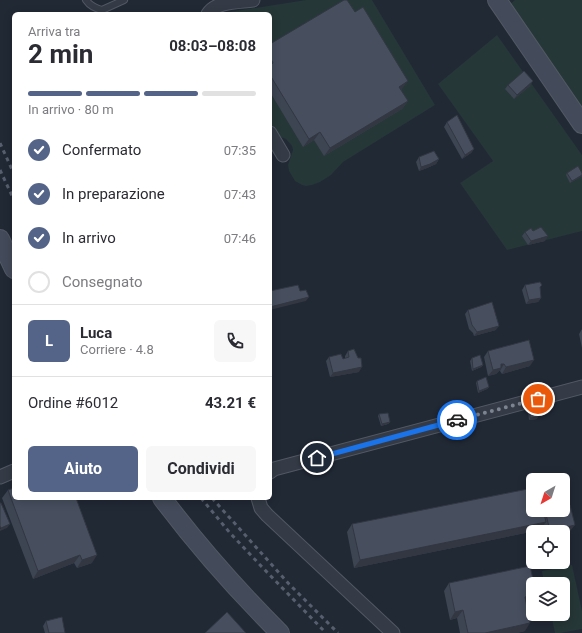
<!DOCTYPE html>
<html lang="it">
<meta charset="utf-8">
<style>
:root{--surface:#fff;--page:#f7f7f7;--text:#2b2b33;--muted:#7c7c81;--line:#e1e1e2;--accent:#546488}
body{margin:0;font-family:Roboto,sans-serif;background:var(--page);color:var(--text);height:100vh;display:flex;flex-direction:column;font-size:15px;white-space:nowrap}
*{box-sizing:border-box;margin:0}
p{font-size:13px;color:var(--muted)}
.icon{flex:none;width:22px;height:22px;fill:none;stroke:currentColor;stroke-width:2;stroke-linecap:round;stroke-linejoin:round}
.map{position:relative;flex:1;overflow:hidden}
.side{position:absolute;left:12px;top:12px;width:260px;height:488px;display:flex;flex-direction:column;background:var(--surface);border-radius:6px;box-shadow:0 2px 10px #0003}
.side>*{flex:none}
.needle{width:26px;rotate:219deg}
.controls{position:absolute;left:526px;top:473px;display:grid;gap:8px}
.controls a{display:grid;place-items:center;width:44px;height:44px;border-radius:6px;background:var(--surface);box-shadow:0 2px 10px #0003;font-size:20px}
.pin{position:absolute;display:grid;place-items:center;width:34px;height:34px;color:#fff;margin:-17px;border:2px solid #fff;border-radius:50%;box-shadow:0 1px 4px #0007}
.courier{position:absolute;display:grid;place-items:center;width:40px;height:40px;margin:-20px;border:3px solid #1a73e8;border-radius:50%;background:#fff;color:#222;box-shadow:0 1px 5px #0007}
.head em{font-style:normal;font-weight:700}
.head div{display:flex;flex-direction:column-reverse}
.head{display:flex;align-items:center;justify-content:space-between;height:68px;padding:0 16px}
h1{font-size:26px;font-weight:700;line-height:30px}
.bar{display:grid;grid-template-columns:repeat(4,1fr);gap:6px 4px;align-content:center;height:48px;padding:0 16px}
.bar i{height:5px;border-radius:3px;background:var(--line)}
.bar .on{background:var(--accent)}
.bar p{grid-column:span 4}
.line{display:flex;align-items:center;gap:10px;padding:0 16px;border-top:1px solid var(--line)}
.line div{flex:1}
.round{display:grid;place-items:center;flex:none;width:42px;height:42px;border-radius:6px;background:var(--page)}
ol{padding:0 16px;list-style:none}
li{display:flex;align-items:center;gap:12px;height:44px}
li p{margin-inline-start:auto}
li .icon{padding:4px;border-radius:50%;background:var(--accent);color:#fff;stroke-width:4}
li:last-child{color:var(--muted)}
li i{width:22px;height:22px;border:2px solid var(--line);border-radius:50%}
.cta{display:flex;gap:8px;margin-top:auto;padding:8px 16px}
.cta a{flex:1;height:46px;border-radius:6px;background:var(--accent);color:#fff;font-size:16px;font-weight:700;line-height:46px;text-align:center}
.cta a+a{background:var(--page);color:var(--text)}
.map>svg:first-child{display:block}
</style>
<div class="map">
<svg width="582" height="633" viewBox="0 0 582 633">
<rect width="100%" height="100%" fill="#212935"/>
<path fill="#263738" d="M 306,0 L 372,0 L 435,105 L 343,162 L 331,175 L 320,182 L 312,185 L 306,186 L 302,185 L 295,181 L 289,171 L 288,165 L 293,150 L 292,146 L 286,139 L 278,136 L 270,123 L 270,14 L 222,14 L 223,13 Z
M 515,0 L 582,0 L 582,108 L 510,4 Z
M 497,35 L 582,155 L 582,231 L 507,250 L 460,183 L 493,161 L 438,84 Z
M 572,565 L 582,611 L 582,629 L 560,633 L 555,633 L 551,614 L 563,614 L 563,584 L 544,584 L 542,571 Z"/>
<g fill="none" stroke-linecap="round" stroke-linejoin="round">
<g stroke="#525864" stroke-width="8">
<path id="lane" d="M 86,0 C 90,6 95,8 102,10 L 124,0"/>
</g>
<g stroke="#525864" stroke-width="15">
<path id="street" d="M 208,14 C 216,1 239,2 253,0
M 270,133 L 283,155
M 270,472 L 274,469 L 582,387
M 0,477 L 14,471
M 258,498 L 261,508 L 267,515 L 393,633"/>
</g>
<g stroke="#525864" stroke-width="20">
<path id="secondary" d="M 497,0 L 582,124
M 0,239 L 14,269
M 162,498 C 198,546 238,591 280,633"/>
</g>
<use href="#lane" stroke="#343b46" stroke-width="6"/>
<use href="#street" stroke="#343b46" stroke-width="13"/>
<use href="#secondary" stroke="#434a59" stroke-width="18"/>
<path stroke="#575e6d" stroke-width="3" stroke-dasharray="4 4" stroke-linecap="butt" d="M 0,143 L 14,174
M 0,170 L 14,200
M 201,498 L 230,533 L 262,567 L 326,633
M 212,498 L 289,584 L 338,633"/>
</g>
<path fill="#3d4452" d="M 270,44 L 402,89 L 401,90 L 408,101 L 402,109 L 324,156 L 314,140 L 303,147 L 270,92 Z
M 508,85 L 530,86 L 514,99 L 505,89 Z
M 447,122 L 474,149 L 471,153 L 462,159 L 444,127 Z
M 419,157 L 439,159 L 436,164 L 427,168 L 419,171 L 416,162 Z
M 567,173 L 582,173 L 582,176 L 570,183 L 566,175 Z
M 533,231 L 545,241 L 528,245 L 522,236 L 525,232 Z
M 525,285 L 540,288 L 541,298 L 538,302 L 526,304 L 522,290 Z
M 468,310 L 496,330 L 474,336 L 473,333 L 469,329 L 465,314 Z
M 582,329 L 582,348 L 579,334 Z
M 348,351 L 359,372 L 330,377 L 326,361 L 329,357 L 343,359 L 345,358 L 345,356 Z
M 488,351 L 530,366 L 502,374 L 500,371 L 499,371 L 496,374 L 488,376 L 484,357 Z
M 472,358 L 483,365 L 481,367 L 472,371 L 470,361 Z
M 477,381 L 489,387 L 487,389 L 478,393 L 476,383 Z
M 530,408 L 537,419 L 529,420 L 528,410 Z
M 379,414 L 390,422 L 388,424 L 381,426 L 378,416 Z
M 8,490 L 92,563 L 77,568 L 74,563 L 33,579 L 2,498 Z
M 533,510 L 563,510 L 570,531 L 563,533 L 563,532 L 544,532 L 543,526 L 540,530 L 354,568 L 347,532 L 352,524 Z
M 449,583 L 531,602 L 526,603 L 525,631 L 517,633 L 460,633 L 457,618 L 450,620 L 444,591 Z
M 46,621 L 65,633 L 45,633 L 43,626 Z"/>
<path fill="#323742" d="M 408,81 L 402,89 L 394,95 L 399,87 Z
M 533,81 L 530,86 L 514,99 L 517,95 Z
M 408,101 L 402,109 L 324,156 L 330,148 Z
M 320,132 L 314,140 L 303,147 L 309,139 Z
M 474,149 L 471,153 L 462,159 L 465,155 Z
M 439,159 L 436,164 L 427,168 L 419,171 L 421,167 Z
M 582,175 L 581,177 L 570,183 L 572,181 Z
M 548,236 L 545,241 L 528,245 L 531,241 Z
M 309,297 L 306,301 L 270,310 L 270,307 Z
M 541,298 L 538,302 L 526,304 L 529,300 Z
M 499,326 L 496,330 L 474,336 L 477,332 Z
M 534,360 L 530,366 L 502,374 L 506,367 Z
M 501,364 L 504,364 L 500,371 L 499,371 L 496,374 L 488,376 L 493,370 Z
M 483,365 L 481,367 L 472,371 L 473,369 Z
M 362,367 L 359,372 L 330,377 L 333,373 Z
M 489,387 L 487,389 L 478,393 L 479,391 Z
M 538,417 L 537,419 L 529,420 L 530,418 Z
M 390,422 L 388,424 L 381,426 L 382,424 Z
M 546,522 L 540,530 L 354,568 L 360,560 Z
M 10,524 L 7,528 L 0,531 L 0,529 L 1,528 Z
M 575,525 L 570,531 L 563,533 L 563,532 L 549,532 L 550,531 Z
M 80,555 L 74,563 L 33,579 L 38,571 Z
M 97,555 L 92,563 L 77,568 L 82,560 Z
M 533,595 L 533,599 L 531,602 L 519,605 L 525,597 Z
M 463,610 L 457,618 L 450,620 L 455,612 Z
M 530,623 L 525,631 L 517,633 L 485,633 Z"/>
<path fill="#474f5f" stroke="#323742" d="M 344,0 L 347,0 L 355,12 L 363,7 L 408,81 L 399,87 L 408,101 L 330,148 L 320,132 L 309,139 L 270,75 L 270,65 L 273,63 L 270,57 L 270,44 Z
M 524,71 L 533,81 L 517,95 L 508,85 Z
M 457,115 L 474,149 L 465,155 L 447,122 Z
M 434,151 L 439,159 L 430,164 L 421,167 L 419,157 Z
M 578,166 L 582,173 L 582,175 L 572,181 L 567,173 Z
M 541,227 L 548,236 L 531,241 L 525,232 L 531,228 L 533,231 Z
M 540,282 L 542,285 L 540,287 L 541,298 L 529,300 L 525,285 Z
M 298,285 L 300,291 L 306,290 L 309,297 L 270,307 L 270,291 Z
M 492,302 L 499,326 L 477,332 L 475,329 L 472,325 L 468,310 Z
M 529,340 L 534,360 L 506,367 L 504,364 L 501,364 L 501,368 L 493,370 L 488,351 Z
M 354,349 L 358,358 L 361,358 L 362,367 L 333,373 L 329,357 L 341,354 L 343,359 L 349,357 L 348,351 Z
M 480,355 L 483,365 L 473,369 L 472,358 Z
M 486,377 L 489,387 L 479,391 L 477,381 Z
M 535,405 L 538,417 L 530,418 L 530,408 Z
M 388,413 L 390,422 L 382,424 L 379,414 Z
M 14,488 L 14,498 L 76,498 L 97,555 L 82,560 L 80,555 L 38,571 L 8,490 Z
M 533,488 L 533,510 L 543,510 L 546,522 L 360,560 L 352,524 Z
M 0,503 L 1,503 L 10,524 L 1,528 L 0,526 Z
M 570,505 L 575,525 L 550,531 L 545,510 L 563,510 L 563,507 Z
M 530,566 L 534,584 L 533,584 L 533,595 L 525,597 L 530,623 L 485,633 L 468,633 L 463,610 L 455,612 L 449,583 Z
M 227,612 L 246,633 L 205,633 Z
M 62,617 L 65,633 L 49,633 L 46,621 Z"/>
<g fill="none" stroke-linecap="round" stroke-linejoin="round">
<path stroke="#7d8491" stroke-width="4" stroke-dasharray="0 7.2" d="M 457,420 L 538,399"/>
<path stroke="#1a73e8" stroke-width="5" d="M 317,458 L 457,420"/>
</g>
</svg>
<div class="controls">
<a><svg class="needle" viewBox="-14 -14 28 28"><path d="M0-13l5 13h-10z" fill="#e53935"/><path d="M0 13l5-13h-10z" fill="#7c7c81"/></svg></a>
<a><svg class="icon" aria-label="locate" viewBox="0 0 24 24"><circle cx="12" cy="12" r="6"/><path d="M12 2v4M12 18v4M2 12h4M18 12h4"/></svg></a>
<a><svg class="icon" aria-label="layers" viewBox="0 0 24 24"><path d="M12 4l9 5-9 5-9-5zM3 14l9 5 9-5"/></svg></a>
</div>
<div class="pin" style="left:538px;top:399px;background:#ea580c"><svg class="icon" aria-label="bag" viewBox="0 0 24 24"><path d="M5 8h14l-1 12H6zM9 8a3 3 0 0 1 6 0"/></svg></div>
<div class="pin" style="left:317px;top:458px;background:#1f2937"><svg class="icon" aria-label="home" viewBox="0 0 24 24"><path d="M3 11l9-7 9 7M6 9v11h12V9"/></svg></div>
<div class="courier" style="left:457px;top:420px"><svg class="icon" aria-label="car" viewBox="0 0 24 24"><path d="M5 17H2v-5l4-1 3-4h7l3 4 3 1v5h-3M9 17h6M6 11h13"/><circle cx="7" cy="17" r="2"/><circle cx="17" cy="17" r="2"/></svg></div>
<section class="side">
<div class="head"><div><h1>2 min</h1><p>Arriva tra</p></div><em>08:03–08:08</em></div>
<div class="bar"><i class="on"></i><i class="on"></i><i class="on"></i><i></i><p>In arrivo · 80 m</p></div>
<ol>
<li><svg class="icon" aria-label="check" viewBox="0 0 24 24"><path d="M5 12l5 5 9-10"/></svg>Confermato<p>07:35</p></li>
<li><svg class="icon" aria-label="check" viewBox="0 0 24 24"><path d="M5 12l5 5 9-10"/></svg>In preparazione<p>07:43</p></li>
<li><svg class="icon" aria-label="check" viewBox="0 0 24 24"><path d="M5 12l5 5 9-10"/></svg>In arrivo<p>07:46</p></li>
<li><i></i>Consegnato</li>
</ol>
<div class="line" style="height:72px"><b class="round" style="background:var(--accent);color:#fff">L</b><div><b>Luca</b><p>Corriere · 4.8</p></div><a class="round"><svg class="icon" aria-label="phone" viewBox="0 0 24 24"><path d="M5 4h4l2 5-3 2q2 4 5 5l2-3 5 2v4C11 20 4 13 5 4z"/></svg></a></div>
<div class="line" style="height:52px"><div>Ordine #6012</div><b>43.21 €</b></div>
<div class="cta"><a>Aiuto</a><a>Condividi</a></div>
</section>
</div>
